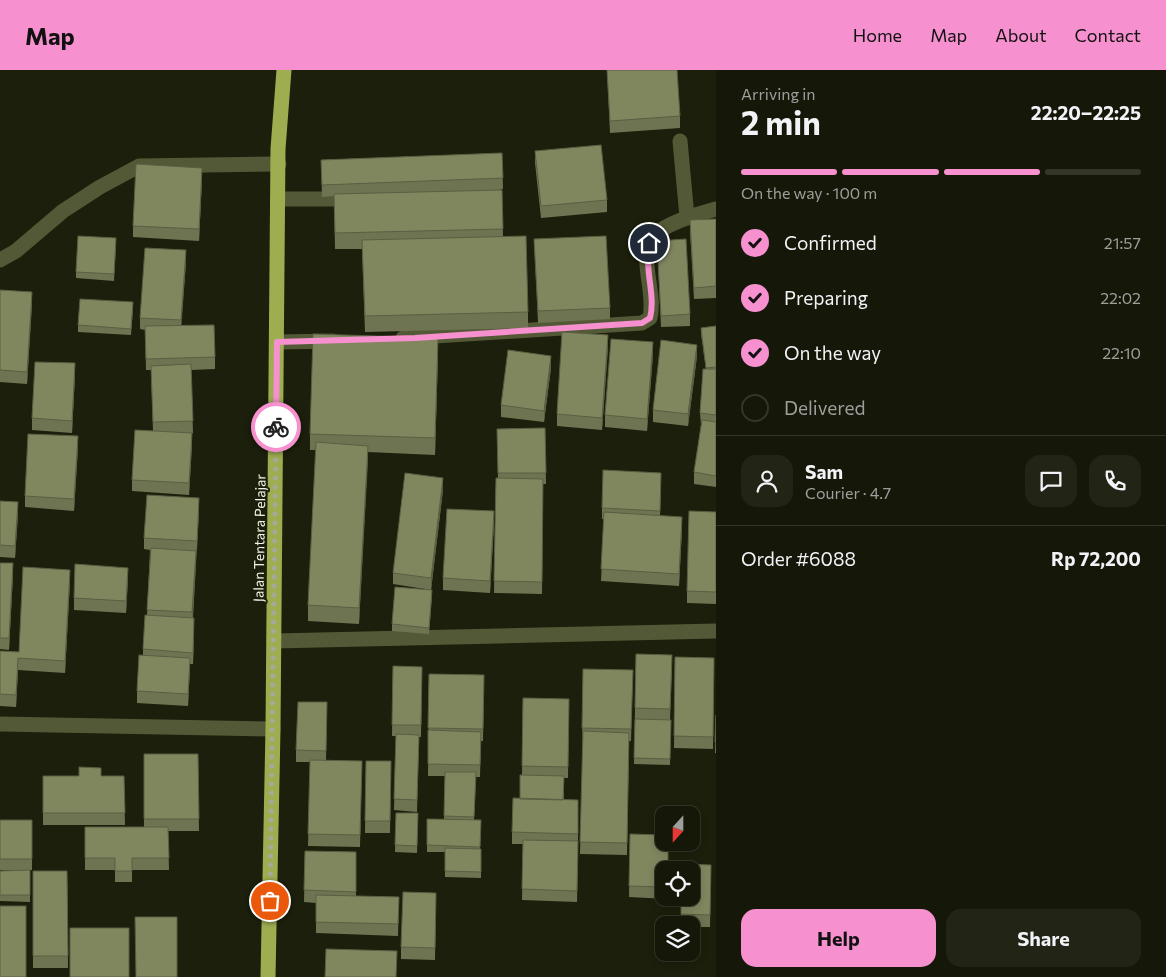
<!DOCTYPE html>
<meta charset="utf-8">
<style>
:root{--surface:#151708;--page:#222416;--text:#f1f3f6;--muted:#9d9f9c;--line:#343629;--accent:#f690cf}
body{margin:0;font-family:Commissioner,sans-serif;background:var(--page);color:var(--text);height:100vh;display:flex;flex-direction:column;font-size:19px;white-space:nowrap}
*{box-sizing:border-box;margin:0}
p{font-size:16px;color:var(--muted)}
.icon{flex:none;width:28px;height:28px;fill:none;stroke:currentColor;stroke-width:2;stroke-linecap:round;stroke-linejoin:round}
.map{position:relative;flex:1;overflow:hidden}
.drawer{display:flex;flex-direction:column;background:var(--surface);width:450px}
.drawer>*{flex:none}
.needle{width:32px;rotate:201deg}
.buttons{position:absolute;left:655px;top:736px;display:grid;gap:10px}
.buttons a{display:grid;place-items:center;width:45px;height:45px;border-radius:10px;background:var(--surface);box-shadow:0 2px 8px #0003,0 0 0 1px var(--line);font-size:25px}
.pin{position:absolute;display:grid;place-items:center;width:42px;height:42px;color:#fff;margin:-21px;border:2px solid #fff;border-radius:50%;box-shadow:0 1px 5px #0007}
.courier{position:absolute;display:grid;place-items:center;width:50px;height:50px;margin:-25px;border:4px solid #f690cf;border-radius:50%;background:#fff;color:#222;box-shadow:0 1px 6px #0007}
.head em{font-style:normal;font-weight:700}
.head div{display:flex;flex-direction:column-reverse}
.head{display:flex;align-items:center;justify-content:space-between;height:85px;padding:0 25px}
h1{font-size:32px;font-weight:700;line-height:38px}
.bar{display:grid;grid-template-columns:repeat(4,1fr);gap:8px 5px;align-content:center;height:60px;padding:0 25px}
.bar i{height:6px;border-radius:4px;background:var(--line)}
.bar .on{background:var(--accent)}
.bar p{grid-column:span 4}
.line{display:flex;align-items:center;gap:12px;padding:0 25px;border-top:1px solid var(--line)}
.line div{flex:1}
.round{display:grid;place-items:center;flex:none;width:52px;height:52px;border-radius:15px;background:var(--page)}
ol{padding:0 25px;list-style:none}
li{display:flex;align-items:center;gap:15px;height:55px}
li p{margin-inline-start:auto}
li .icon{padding:5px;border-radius:50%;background:var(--accent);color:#111;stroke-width:4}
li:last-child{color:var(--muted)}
li i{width:28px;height:28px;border:2px solid var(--line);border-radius:50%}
.action{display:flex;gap:10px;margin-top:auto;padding:10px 25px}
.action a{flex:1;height:58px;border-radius:15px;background:var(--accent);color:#111;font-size:20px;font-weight:700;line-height:58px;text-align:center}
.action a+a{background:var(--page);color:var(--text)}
header{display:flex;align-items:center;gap:30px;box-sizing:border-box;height:70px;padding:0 25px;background:var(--accent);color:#111}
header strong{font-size:24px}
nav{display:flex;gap:28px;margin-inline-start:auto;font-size:18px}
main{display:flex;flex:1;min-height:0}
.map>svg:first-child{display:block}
</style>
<header>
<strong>Map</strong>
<nav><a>Home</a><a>Map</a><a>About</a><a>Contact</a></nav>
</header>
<main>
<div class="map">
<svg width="716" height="907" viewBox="0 0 716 907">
<rect width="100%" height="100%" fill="#1c1f0b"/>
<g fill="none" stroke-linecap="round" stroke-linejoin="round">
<path stroke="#535936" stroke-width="15" d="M 680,71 L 687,147
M 278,129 L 355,129
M 0,190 L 16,181 L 63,141 L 100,117 L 139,96 L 279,94
M 403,268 L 642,253 L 650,248 C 653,234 650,220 648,205 C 647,195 645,185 648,174 C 655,155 698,144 716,139
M 277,272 L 333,271
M 274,571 L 716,561
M 0,654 L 273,659"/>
<path stroke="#9fad51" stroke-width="15" d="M 268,907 L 273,659 L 278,79 L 284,0"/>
</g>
<path fill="#6e7452" d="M 607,0 L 680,46 L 680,58 L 610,63 Z
M 535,81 L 607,130 L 607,142 L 541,148 L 535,93 Z
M 502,83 L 503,119 L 499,120 L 502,120 L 503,167 L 528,242 L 528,258 L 365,262 L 362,179 L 335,179 L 334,126 L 322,127 L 321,90 Z
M 202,110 L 199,171 L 133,167 L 133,156 Z
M 716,149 L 716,228 L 694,229 L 690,162 L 690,150 Z
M 534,169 L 610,238 L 610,249 L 538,253 Z
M 657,171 L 690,244 L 690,256 L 661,257 Z
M 116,174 L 114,211 L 76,208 L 76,202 Z
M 186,192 L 181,256 L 215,287 L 215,299 L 191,300 L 193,363 L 188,363 L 192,375 L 189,425 L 132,421 L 132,410 L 153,361 L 151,300 L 146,300 L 145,260 L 140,259 L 140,248 Z
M 0,220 L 32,234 L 27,314 L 0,312 Z
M 133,239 L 131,265 L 78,262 L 78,255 Z
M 716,256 L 716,417 L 694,414 L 694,402 L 701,355 L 700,343 L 706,299 L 701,264 L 701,258 Z
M 608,277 L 602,360 L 557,356 L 557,344 Z
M 438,284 L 435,385 L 368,382 L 359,554 L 308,551 L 308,535 L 316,380 L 310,380 L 310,364 Z
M 653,284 L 647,361 L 605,357 L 605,345 Z
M 697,286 L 688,356 L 653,352 L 653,340 Z
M 551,298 L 544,352 L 501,347 L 501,335 Z
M 75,305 L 72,363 L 32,360 L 32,348 Z
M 545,358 L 546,414 L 543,414 L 542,524 L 494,523 L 496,408 L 498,408 L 497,359 Z
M 78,378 L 74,441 L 25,437 L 25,426 Z
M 661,415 L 660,446 L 682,459 L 679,516 L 601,511 L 604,449 L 602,449 L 602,438 Z
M 443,420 L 431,520 L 393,514 L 393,503 Z
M 0,431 L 18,444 L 15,488 L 0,487 Z
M 199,440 L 193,548 L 194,560 L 193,594 L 190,594 L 188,636 L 137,633 L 137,621 L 143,586 L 143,579 L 147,545 L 150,480 L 144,479 L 144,468 Z
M 716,442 L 716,534 L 687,533 L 687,521 Z
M 494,453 L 490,523 L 443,520 L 443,508 Z
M 0,493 L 13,505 L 9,580 L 0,579 Z
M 128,510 L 126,543 L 74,540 L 74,528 Z
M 70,512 L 65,603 L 18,600 L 16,637 L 0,636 L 0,581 L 19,582 Z
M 432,526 L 429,564 L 392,561 L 392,554 Z
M 636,584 L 672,597 L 670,650 L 671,650 L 670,695 L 634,694 Z
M 675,587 L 714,588 L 713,679 L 674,678 Z
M 393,596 L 422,597 L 421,667 L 419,667 L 417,742 L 394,740 L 396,666 L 392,666 Z
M 633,600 L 631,671 L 629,671 L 627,785 L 580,784 L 583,670 L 582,658 Z
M 429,604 L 484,605 L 483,671 L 481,671 L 480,707 L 476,707 L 474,750 L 481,750 L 480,779 L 481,779 L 481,808 L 445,807 L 445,782 L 427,782 L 427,749 L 444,749 L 445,706 L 428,706 Z
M 523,628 L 569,629 L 568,708 L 564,708 L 564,730 L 578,730 L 578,783 L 577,832 L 522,830 L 523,774 L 512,774 L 512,762 L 520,729 L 522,705 Z
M 327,632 L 326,691 L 362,691 L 360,777 L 308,776 L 310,692 L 296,692 L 296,680 Z
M 716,645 L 716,683 L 715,683 Z
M 144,684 L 198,684 L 199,761 L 168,761 L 169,800 L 132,800 L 132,812 L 115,812 L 115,800 L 85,800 L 85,757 L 144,757 Z
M 366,691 L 391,691 L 390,763 L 365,763 Z
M 43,706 L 124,706 L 125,755 L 43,755 Z
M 396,743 L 418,743 L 417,783 L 395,782 Z
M 0,750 L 32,750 L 32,800 L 0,800 Z
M 630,764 L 664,800 L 664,828 L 667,828 L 667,829 L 629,827 Z
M 305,781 L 356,782 L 356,826 L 399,827 L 398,866 L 316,863 L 316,833 L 304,832 Z
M 711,795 L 710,857 L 691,857 L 691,855 L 681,855 L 681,828 Z
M 30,800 L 30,832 L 0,831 L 0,801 Z
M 33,801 L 67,801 L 68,898 L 33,898 Z
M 436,823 L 435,890 L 401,889 L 401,877 Z"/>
<path fill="#5a5e42" d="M 202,98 L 202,110 L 199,171 L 199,159 Z
M 186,180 L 186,192 L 181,262 L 181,250 Z
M 32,222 L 32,234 L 27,314 L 27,302 Z
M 608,265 L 608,277 L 602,360 L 602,348 Z
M 438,268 L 438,284 L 435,385 L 435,368 Z
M 653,272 L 653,284 L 647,361 L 647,349 Z
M 697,275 L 697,286 L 688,356 L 688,344 Z
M 551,286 L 551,298 L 544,352 L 544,341 Z
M 75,293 L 75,305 L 72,363 L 72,351 Z
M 192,363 L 192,375 L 189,425 L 189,413 Z
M 78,366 L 78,378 L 74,441 L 74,429 Z
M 368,376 L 368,392 L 359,554 L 359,538 Z
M 443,408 L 443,420 L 431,520 L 431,508 Z
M 199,428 L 199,440 L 197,482 L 197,471 Z
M 18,432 L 18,444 L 15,488 L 15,476 Z
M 494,441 L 494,453 L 490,523 L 490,511 Z
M 682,447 L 682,459 L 679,516 L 679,504 Z
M 196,481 L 196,493 L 192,554 L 192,542 Z
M 13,493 L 13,505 L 9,580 L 9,568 Z
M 128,498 L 128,510 L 126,543 L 126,531 Z
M 70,500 L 70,512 L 65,603 L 65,591 Z
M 194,548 L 194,560 L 193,594 L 193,583 Z
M 18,588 L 18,600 L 16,637 L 16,625 Z
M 190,588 L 190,600 L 188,636 L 188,624 Z"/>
<path fill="#80875f" stroke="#5a5e42" d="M 607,0 L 677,0 L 680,46 L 610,51 Z
M 601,75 L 607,130 L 541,136 L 535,81 Z
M 502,83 L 503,108 L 322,115 L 321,90 Z
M 136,94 L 202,98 L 199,159 L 133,156 Z
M 502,120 L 503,159 L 335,163 L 334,124 Z
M 716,149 L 716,216 L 694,218 L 690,150 Z
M 78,166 L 116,168 L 114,204 L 76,202 Z
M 526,166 L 528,242 L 365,246 L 362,170 Z
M 606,166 L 610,238 L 538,241 L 534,169 Z
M 686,169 L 690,244 L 661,246 L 657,171 Z
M 145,178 L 186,180 L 181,250 L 140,248 Z
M 0,220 L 32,222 L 27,302 L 0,300 Z
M 80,229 L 133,232 L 131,259 L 78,255 Z
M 214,255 L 215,287 L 146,289 L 145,256 Z
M 716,256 L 716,297 L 706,298 L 701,258 Z
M 562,262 L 608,265 L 602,348 L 557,344 Z
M 313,264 L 438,268 L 435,368 L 310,364 Z
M 611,269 L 653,272 L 647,349 L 605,345 Z
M 661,270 L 697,275 L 688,344 L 653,340 Z
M 508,280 L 551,286 L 544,341 L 501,335 Z
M 35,292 L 75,293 L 72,351 L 32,348 Z
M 191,294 L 193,351 L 153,352 L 151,296 Z
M 703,299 L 716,299 L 716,345 L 700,343 Z
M 702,350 L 716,352 L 716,406 L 694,402 Z
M 545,358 L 546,403 L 498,403 L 497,359 Z
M 135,360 L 192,363 L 189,413 L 132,410 Z
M 28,364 L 78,366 L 74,429 L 25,426 Z
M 316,372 L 368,376 L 359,538 L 308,535 Z
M 603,400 L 661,403 L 660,441 L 602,438 Z
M 405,403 L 443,408 L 431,508 L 393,503 Z
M 496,408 L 543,409 L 542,512 L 494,511 Z
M 147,425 L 199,428 L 197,471 L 144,468 Z
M 0,431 L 18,432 L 15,476 L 0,475 Z
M 447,439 L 494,441 L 490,511 L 443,508 Z
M 689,441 L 716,442 L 716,522 L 687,521 Z
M 604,442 L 682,447 L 679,504 L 601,499 Z
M 151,478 L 196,481 L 192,542 L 147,540 Z
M 0,493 L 13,493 L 9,568 L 0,568 Z
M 75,494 L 128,498 L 126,531 L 74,528 Z
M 23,497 L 70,500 L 65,591 L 18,588 L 16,625 L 0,624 L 0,581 L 19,582 Z
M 395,517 L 432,520 L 429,558 L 392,554 Z
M 145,545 L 194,548 L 193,583 L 143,579 Z
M 636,584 L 672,585 L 670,639 L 635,638 Z
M 139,585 L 190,588 L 188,624 L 137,621 Z
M 675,587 L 714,588 L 713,667 L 674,666 Z
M 393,596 L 422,597 L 421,655 L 392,655 Z
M 583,599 L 633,600 L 631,659 L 582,658 Z
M 429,604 L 484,605 L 483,659 L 428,658 Z
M 523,628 L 569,629 L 568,697 L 522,696 Z
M 298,632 L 327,632 L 326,681 L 296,680 Z
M 716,645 L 716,672 L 715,672 Z
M 635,649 L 671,650 L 670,689 L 634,688 Z
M 428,660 L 481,662 L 480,695 L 428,694 Z
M 583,661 L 629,663 L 627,773 L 580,772 Z
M 396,664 L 419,665 L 417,730 L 394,729 Z
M 144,684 L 198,684 L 199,749 L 144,749 Z
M 310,690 L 362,691 L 360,765 L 308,764 Z
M 366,691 L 391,691 L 390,751 L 365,751 Z
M 79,697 L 101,698 L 101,706 L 124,706 L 125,743 L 43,743 L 43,706 L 79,706 Z
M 445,702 L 476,702 L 474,747 L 444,746 Z
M 520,705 L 564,706 L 563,730 L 520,729 Z
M 513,728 L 578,730 L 578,764 L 512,762 Z
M 396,743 L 418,743 L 417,776 L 395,775 Z
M 427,749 L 481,750 L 480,777 L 427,775 Z
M 0,750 L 32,750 L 32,789 L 0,789 Z
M 85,757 L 168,757 L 169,788 L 132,788 L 132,801 L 115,801 L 115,788 L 85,788 Z
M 630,764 L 664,765 L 664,772 L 668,772 L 668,800 L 664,800 L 664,817 L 629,816 Z
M 523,770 L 578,771 L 577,821 L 522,819 Z
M 445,778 L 481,779 L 481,802 L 445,801 Z
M 305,781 L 356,782 L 356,822 L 304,820 Z
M 682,794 L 711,795 L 710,845 L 681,844 L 681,828 L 691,828 L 691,800 L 682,800 Z
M 30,800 L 30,825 L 0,825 L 0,801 Z
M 33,801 L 67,801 L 68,886 L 33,886 Z
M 403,822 L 436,823 L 435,878 L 401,877 Z
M 316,825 L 399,827 L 398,854 L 316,852 Z
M 0,836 L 26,836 L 26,907 L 0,907 Z
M 135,847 L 177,847 L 177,907 L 136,907 Z
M 70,858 L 129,858 L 129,907 L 70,907 Z
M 326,879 L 397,881 L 396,907 L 325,907 Z"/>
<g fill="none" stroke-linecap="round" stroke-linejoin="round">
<path stroke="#a6a999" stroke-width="5" stroke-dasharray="0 9" d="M 270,831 L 276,357"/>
<path stroke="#f690cf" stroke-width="6" d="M 276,357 L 277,272 L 415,268 L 642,253 L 650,248 C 656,225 644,200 649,173"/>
</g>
<g text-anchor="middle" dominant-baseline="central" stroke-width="4" stroke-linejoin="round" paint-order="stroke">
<g font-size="14" fill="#f1f4e6" stroke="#1c1f0b">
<text transform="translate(259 468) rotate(-89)">Jalan Tentara Pelajar</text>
</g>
</g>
</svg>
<div class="buttons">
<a><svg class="needle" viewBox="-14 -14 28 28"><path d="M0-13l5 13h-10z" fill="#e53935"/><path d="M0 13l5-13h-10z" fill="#9d9f9c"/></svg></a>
<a><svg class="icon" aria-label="locate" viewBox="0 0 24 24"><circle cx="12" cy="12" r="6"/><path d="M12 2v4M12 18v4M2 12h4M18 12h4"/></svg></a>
<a><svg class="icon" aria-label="layers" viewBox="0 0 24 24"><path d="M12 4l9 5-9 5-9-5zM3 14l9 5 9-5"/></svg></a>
</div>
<div class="pin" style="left:270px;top:831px;background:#ea580c"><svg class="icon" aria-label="bag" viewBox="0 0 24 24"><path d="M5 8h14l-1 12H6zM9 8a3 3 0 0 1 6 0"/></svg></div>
<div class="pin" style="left:649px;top:173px;background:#1f2937"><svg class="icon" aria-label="home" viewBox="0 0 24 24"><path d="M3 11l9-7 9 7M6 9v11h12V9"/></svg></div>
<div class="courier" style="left:276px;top:357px"><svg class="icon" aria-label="bike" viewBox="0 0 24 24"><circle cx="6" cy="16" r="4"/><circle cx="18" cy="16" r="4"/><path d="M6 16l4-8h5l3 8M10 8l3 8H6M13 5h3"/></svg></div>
</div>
<section class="drawer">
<div class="head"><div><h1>2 min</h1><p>Arriving in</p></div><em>22:20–22:25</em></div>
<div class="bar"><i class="on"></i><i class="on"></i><i class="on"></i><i></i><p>On the way · 100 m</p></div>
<ol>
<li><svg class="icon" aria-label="check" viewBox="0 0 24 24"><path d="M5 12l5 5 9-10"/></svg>Confirmed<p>21:57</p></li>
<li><svg class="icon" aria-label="check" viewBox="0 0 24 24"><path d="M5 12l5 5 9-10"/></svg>Preparing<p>22:02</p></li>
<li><svg class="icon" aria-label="check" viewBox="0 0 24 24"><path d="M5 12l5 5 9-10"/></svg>On the way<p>22:10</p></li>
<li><i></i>Delivered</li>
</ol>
<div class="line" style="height:90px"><a class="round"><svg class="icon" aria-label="person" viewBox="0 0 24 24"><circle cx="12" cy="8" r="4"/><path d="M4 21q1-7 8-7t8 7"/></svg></a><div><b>Sam</b><p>Courier · 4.7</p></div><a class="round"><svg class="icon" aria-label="chat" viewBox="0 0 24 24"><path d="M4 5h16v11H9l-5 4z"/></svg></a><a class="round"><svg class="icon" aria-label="phone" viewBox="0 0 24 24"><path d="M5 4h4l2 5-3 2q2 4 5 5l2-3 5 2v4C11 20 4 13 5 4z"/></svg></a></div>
<div class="line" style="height:65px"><div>Order #6088</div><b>Rp 72,200</b></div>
<div class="action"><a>Help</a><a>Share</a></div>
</section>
</main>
